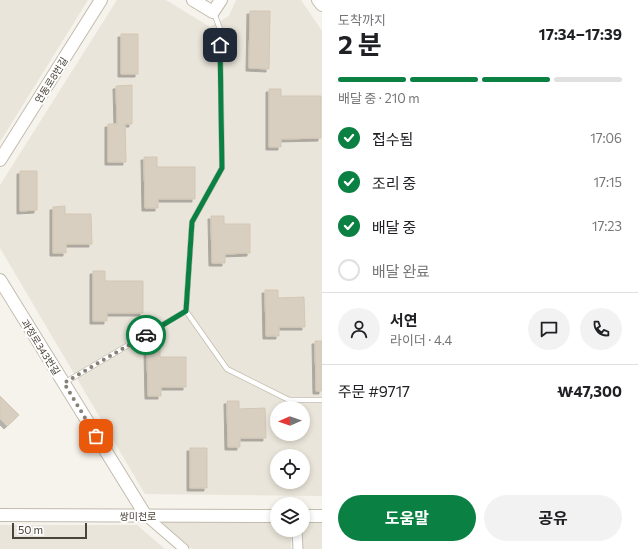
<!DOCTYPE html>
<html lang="ko">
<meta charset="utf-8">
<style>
:root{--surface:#fff;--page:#f2f2f2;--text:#202124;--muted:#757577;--line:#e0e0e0;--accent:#0b8043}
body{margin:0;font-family:Commissioner,"Noto Sans KR",sans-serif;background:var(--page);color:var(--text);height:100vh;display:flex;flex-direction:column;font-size:15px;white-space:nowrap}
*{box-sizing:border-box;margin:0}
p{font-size:13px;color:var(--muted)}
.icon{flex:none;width:22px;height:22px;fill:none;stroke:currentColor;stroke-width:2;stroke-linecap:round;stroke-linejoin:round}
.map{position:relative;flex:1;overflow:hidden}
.details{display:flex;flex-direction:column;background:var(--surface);width:316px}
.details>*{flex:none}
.needle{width:26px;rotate:268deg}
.fabs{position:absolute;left:270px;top:401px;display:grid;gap:8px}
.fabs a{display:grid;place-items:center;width:40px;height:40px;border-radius:50%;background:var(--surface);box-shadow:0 2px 6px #0003;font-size:20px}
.scale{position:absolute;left:12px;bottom:10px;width:75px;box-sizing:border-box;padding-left:4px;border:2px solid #4b4439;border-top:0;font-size:11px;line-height:14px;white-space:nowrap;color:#4b4439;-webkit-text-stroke:3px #fff;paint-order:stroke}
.pin{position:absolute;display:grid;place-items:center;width:34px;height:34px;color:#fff;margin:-17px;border-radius:8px;box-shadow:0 2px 6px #0006}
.courier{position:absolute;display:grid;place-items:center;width:40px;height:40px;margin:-20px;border:3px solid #0b8043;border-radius:50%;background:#fff;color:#222;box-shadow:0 1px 5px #0007}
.head em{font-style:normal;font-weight:700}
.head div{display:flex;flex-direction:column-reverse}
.head{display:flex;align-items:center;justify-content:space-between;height:68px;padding:0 16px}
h1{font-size:26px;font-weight:700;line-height:30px}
.bar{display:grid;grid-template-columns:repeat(4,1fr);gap:6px 4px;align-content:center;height:48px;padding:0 16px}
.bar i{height:5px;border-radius:3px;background:var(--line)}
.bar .current{background:var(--accent)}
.bar p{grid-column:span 4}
.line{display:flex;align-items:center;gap:10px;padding:0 16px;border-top:1px solid var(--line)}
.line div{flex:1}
.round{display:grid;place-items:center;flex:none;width:42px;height:42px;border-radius:21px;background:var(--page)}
ol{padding:0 16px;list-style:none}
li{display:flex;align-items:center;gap:12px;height:44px}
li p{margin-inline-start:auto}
li .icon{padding:4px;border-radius:50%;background:var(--accent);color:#fff;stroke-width:4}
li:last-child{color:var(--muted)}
li i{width:22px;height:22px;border:2px solid var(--line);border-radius:50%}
.cta{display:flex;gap:8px;margin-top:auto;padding:8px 16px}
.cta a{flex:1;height:46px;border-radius:24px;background:var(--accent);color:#fff;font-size:16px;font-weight:700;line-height:46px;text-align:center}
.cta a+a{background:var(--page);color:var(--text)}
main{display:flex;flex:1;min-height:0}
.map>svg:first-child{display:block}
</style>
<main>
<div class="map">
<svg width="322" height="549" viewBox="0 0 322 549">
<defs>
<filter id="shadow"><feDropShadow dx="-3" dy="3" stdDeviation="0" flood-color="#0004"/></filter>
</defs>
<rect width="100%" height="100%" fill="#f6f3ec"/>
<path fill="#eae5da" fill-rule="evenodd" d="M 0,0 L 88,0 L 0,142 Z
M 117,0 L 166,0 L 210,27 L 229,16 L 236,0 L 301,0 L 322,31 L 322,496 L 145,494 L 0,248 L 0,185 ZM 277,408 L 303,408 L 303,434 L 277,434 ZM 277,456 L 303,456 L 303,482 L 277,482 Z
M 159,520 L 277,523 L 277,530 L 291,530 L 291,549 L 192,549 Z
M 322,520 L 322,549 L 301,549 L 301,530 L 303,530 L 303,521 Z
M 0,525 L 137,525 L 165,549 L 0,549 Z"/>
<path fill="#d8cfc1" stroke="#d3c7b4" filter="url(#shadow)" d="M 250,11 L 270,11 L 269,69 L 249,68 Z
M 121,34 L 138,34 L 138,74 L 121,74 Z
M 132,85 L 132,124 L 125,124 L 126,162 L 108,162 L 108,124 L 117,124 L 116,86 Z
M 269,89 L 281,89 L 281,96 L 321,96 L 321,138 L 281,139 L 281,147 L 269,147 Z
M 144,157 L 157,157 L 157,167 L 195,167 L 195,199 L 158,199 L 158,208 L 145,208 Z
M 20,171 L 37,171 L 37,210 L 20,211 Z
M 65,206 L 65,214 L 91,214 L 92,244 L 66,244 L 66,253 L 53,253 L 53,207 Z
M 211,216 L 224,216 L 224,224 L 250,224 L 250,253 L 225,254 L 225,263 L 212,263 Z
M 93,271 L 105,271 L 105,281 L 143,281 L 143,313 L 107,313 L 107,321 L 93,321 Z
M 265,290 L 278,290 L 278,298 L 304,297 L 305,327 L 279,327 L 279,336 L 266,336 Z
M 315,341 L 322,341 L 322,391 L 316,391 Z
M 160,349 L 160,357 L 186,357 L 186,387 L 161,387 L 161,396 L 148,396 L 147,350 Z
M 0,396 L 19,415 L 7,426 L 0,419 Z
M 227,401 L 239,401 L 239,409 L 265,408 L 266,438 L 240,438 L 240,447 L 228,447 Z
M 190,448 L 207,448 L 207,488 L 190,488 Z"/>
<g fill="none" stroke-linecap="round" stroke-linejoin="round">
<g stroke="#c2bbae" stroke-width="6">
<path id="service" d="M 186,311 L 227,369 L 289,400 L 322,400
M 64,383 L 186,311 L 192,222 L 222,168 L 220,29 L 214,13"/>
</g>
<g stroke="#c2bbae" stroke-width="11">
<path id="minor" d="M 146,516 L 184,549
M 297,530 L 298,549"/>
</g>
<g stroke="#c2bbae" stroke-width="14">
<path id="tertiary" d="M 193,0 L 213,12 L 221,0
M 318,0 L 322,5
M 0,160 L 101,0
M 0,280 L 146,516
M 0,515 L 277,516
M 303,516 L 322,516"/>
</g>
<use href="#service" stroke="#fff" stroke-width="4.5"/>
<use href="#minor" stroke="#fff" stroke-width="9"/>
<use href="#tertiary" stroke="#fff" stroke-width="12"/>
</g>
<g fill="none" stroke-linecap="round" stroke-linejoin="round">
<path stroke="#878178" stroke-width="4" stroke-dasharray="0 7.2" d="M 96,436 L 64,383 L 146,335"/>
<path stroke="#0b8043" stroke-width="5" d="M 146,335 L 186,311 L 192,222 L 222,168 L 220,45"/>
</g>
<g text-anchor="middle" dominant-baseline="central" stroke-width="4" stroke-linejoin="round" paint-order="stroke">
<g font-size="10" fill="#4b4439" stroke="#fff">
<text transform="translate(51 80) rotate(-58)">연동로8번길</text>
<text transform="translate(41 347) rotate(58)">과정로343번길</text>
<text x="138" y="516">쌍미천로</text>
</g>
</g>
</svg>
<div class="fabs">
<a><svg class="needle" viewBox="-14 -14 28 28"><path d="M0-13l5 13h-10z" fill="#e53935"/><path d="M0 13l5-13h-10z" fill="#757577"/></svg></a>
<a><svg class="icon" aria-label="locate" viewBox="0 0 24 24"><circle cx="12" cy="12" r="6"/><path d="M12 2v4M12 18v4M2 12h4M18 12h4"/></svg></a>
<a><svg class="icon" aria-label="layers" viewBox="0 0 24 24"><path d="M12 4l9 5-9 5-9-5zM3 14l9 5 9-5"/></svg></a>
</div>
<div class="scale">50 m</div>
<div class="pin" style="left:96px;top:436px;background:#ea580c"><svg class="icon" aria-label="bag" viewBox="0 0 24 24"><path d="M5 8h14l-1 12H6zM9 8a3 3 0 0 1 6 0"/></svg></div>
<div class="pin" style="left:220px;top:45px;background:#1f2937"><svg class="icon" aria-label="home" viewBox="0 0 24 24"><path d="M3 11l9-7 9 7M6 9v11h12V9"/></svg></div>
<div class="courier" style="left:146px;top:335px"><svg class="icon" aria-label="car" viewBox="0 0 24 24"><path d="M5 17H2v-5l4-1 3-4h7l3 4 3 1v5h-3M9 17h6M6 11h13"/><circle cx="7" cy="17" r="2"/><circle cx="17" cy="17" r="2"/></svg></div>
</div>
<section class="details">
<div class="head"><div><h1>2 분</h1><p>도착까지</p></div><em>17:34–17:39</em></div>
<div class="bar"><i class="current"></i><i class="current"></i><i class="current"></i><i></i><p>배달 중 · 210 m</p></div>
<ol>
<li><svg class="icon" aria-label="check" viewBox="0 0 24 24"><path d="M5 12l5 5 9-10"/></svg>접수됨<p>17:06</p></li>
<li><svg class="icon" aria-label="check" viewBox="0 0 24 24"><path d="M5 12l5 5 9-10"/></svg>조리 중<p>17:15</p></li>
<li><svg class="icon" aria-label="check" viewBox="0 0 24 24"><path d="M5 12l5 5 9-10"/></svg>배달 중<p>17:23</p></li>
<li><i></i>배달 완료</li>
</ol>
<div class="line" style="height:72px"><a class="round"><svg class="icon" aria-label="person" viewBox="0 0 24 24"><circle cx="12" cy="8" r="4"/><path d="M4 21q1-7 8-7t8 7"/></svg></a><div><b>서연</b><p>라이더 · 4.4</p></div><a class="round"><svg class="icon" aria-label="chat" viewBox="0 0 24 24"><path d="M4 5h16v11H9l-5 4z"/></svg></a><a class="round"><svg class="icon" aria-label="phone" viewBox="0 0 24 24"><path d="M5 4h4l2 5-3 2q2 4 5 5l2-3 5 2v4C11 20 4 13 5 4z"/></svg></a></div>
<div class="line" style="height:52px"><div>주문 #9717</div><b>₩47,300</b></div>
<div class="cta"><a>도움말</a><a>공유</a></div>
</section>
</main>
